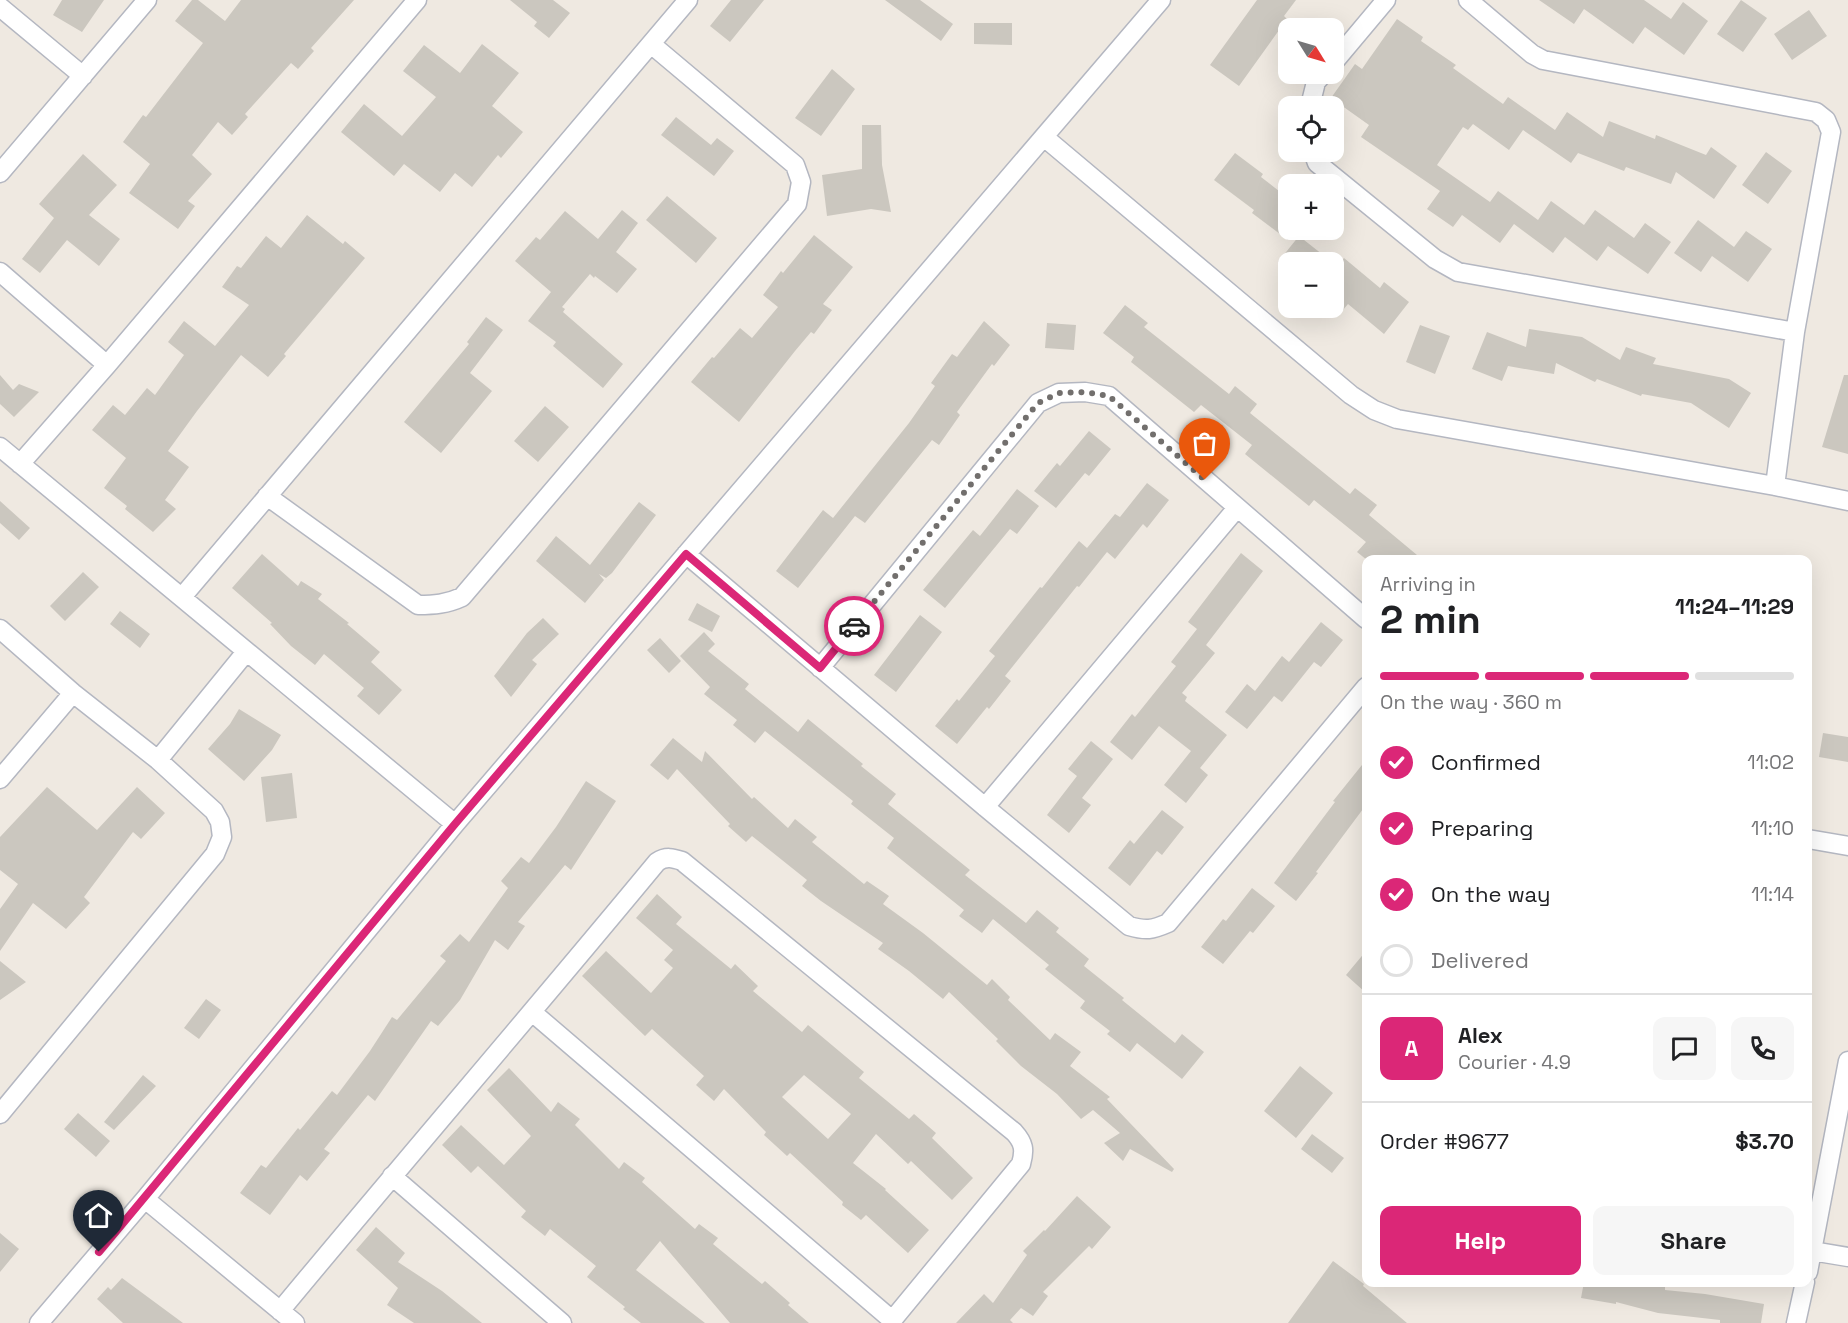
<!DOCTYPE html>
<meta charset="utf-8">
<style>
:root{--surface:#fff;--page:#f6f6f6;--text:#202124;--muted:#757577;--line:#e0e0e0;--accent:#db2777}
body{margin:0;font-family:"Space Grotesk",sans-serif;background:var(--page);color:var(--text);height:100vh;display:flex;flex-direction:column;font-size:22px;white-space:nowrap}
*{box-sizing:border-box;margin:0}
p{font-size:20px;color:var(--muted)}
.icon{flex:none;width:33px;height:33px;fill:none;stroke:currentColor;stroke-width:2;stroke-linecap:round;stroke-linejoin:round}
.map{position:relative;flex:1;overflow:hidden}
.panel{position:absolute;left:1362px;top:555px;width:450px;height:732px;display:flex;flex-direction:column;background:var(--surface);border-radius:12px;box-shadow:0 6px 24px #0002}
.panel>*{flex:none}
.needle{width:39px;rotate:127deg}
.fabs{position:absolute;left:1278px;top:18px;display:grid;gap:12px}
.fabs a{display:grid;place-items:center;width:66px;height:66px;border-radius:12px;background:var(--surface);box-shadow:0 6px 24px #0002;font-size:30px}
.pin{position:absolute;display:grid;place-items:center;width:51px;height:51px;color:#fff;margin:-62px -26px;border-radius:50% 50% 50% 0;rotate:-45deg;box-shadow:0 0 6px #0007}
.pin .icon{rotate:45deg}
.courier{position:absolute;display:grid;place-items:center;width:60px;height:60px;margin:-30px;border:4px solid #db2777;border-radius:50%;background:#fff;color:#222;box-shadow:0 2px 8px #0007}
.summary em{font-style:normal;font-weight:800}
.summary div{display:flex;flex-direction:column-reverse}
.summary{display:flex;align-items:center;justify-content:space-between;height:102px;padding:0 18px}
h1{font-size:39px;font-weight:800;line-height:45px}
.bar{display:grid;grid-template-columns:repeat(4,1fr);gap:9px 6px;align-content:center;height:72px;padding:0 18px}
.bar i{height:8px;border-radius:4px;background:var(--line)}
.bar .on{background:var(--accent)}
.bar p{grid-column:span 4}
.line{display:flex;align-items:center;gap:15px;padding:0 18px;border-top:2px solid var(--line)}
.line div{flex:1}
.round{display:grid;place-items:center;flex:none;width:63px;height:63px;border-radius:12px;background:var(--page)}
ol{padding:0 18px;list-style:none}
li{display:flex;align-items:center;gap:18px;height:66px}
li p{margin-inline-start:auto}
li .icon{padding:6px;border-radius:50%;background:var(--accent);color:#fff;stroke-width:4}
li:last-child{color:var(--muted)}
li i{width:33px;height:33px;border:3px solid var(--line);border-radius:50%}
.action{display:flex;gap:12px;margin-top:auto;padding:12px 18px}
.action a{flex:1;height:69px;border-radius:12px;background:var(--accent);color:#fff;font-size:24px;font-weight:800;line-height:69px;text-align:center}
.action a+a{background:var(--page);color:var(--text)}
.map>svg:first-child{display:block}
</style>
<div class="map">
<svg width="1848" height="1323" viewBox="0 0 1848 1323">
<rect width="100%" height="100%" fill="#efe9e1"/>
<path fill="#cbc7bf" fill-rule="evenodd" d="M 62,0 L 104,0 L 82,32 L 53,15 Z
M 192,0 L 198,0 L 225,21 L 241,0 L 354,0 L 311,48 L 314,51 L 298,69 L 291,63 L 245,114 L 248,117 L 232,135 L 218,122 L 192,155 L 212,174 L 188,201 L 195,206 L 178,229 L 129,193 L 150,164 L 123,142 L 143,115 L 146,117 L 203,43 L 175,21 Z
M 510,0 L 553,0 L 570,13 L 549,38 L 534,26 L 537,22 Z
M 731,0 L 764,0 L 730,42 L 710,26 Z
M 885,0 L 920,0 L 953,24 L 941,41 Z
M 1257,0 L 1296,0 L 1284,16 L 1287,19 L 1239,86 L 1210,65 Z
M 1539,0 L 1644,0 L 1671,19 L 1683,2 L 1708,21 L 1684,55 L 1645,27 L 1633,44 L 1584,9 L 1574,24 Z
M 1741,0 L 1767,18 L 1743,52 L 1717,34 Z
M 1809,10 L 1827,36 L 1792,60 L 1774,34 Z
M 1397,19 L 1423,37 L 1421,41 L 1456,65 L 1453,68 L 1503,104 L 1508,97 L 1555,130 L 1567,112 L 1603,137 L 1609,121 L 1655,139 L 1656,135 L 1706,155 L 1711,147 L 1737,166 L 1714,199 L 1676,172 L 1671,184 L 1626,167 L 1624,171 L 1578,153 L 1571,163 L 1523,130 L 1509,150 L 1473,124 L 1468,130 L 1463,127 L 1437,165 L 1490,202 L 1498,191 L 1538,220 L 1551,201 L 1584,225 L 1595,210 L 1634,238 L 1645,223 L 1671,242 L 1648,274 L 1608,246 L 1597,261 L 1565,237 L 1553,253 L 1514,224 L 1500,243 L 1462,215 L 1453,227 L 1427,209 L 1440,191 L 1361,137 L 1369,125 L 1331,98 L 1355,64 L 1362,69 Z
M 974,23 L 1012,23 L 1012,45 L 974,44 Z
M 482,44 L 519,73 L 492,106 L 523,132 L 501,158 L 498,155 L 472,187 L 455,173 L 440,192 L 404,164 L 394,176 L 341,132 L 364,104 L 402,136 L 436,97 L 403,71 L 424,45 L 460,73 Z
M 832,69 L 855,89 L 821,136 L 795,118 Z
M 676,117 L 711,145 L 717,138 L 734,151 L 714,176 L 661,135 Z
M 862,125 L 881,125 L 882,165 L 891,212 L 871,209 L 827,216 L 822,175 L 862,169 Z
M 1766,152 L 1792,171 L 1768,204 L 1742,185 Z
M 1235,153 L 1263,174 L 1261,177 L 1288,198 L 1288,240 L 1252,213 L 1254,210 L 1214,180 Z
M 83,154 L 117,185 L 89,215 L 120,239 L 99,266 L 67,240 L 40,273 L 22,259 L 54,218 L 39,204 Z
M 667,196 L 717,238 L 696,263 L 646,220 Z
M 622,210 L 638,223 L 616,252 L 637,269 L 617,293 L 595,276 L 594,278 L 590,274 L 562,307 L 565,309 L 563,312 L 623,364 L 603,388 L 553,346 L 556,342 L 528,321 L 551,292 L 515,261 L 536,237 L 540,240 L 565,211 L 598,239 Z
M 307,215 L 343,244 L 345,241 L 365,258 L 284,354 L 286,356 L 268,377 L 241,355 L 197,411 L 168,451 L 189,467 L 165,500 L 176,509 L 153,532 L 125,509 L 127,506 L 104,488 L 126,458 L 92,430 L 113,405 L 125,415 L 147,388 L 155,395 L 184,355 L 168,342 L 184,321 L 215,346 L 249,305 L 222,287 L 237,266 L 241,268 L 266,236 L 281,248 Z
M 1698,220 L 1734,247 L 1746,231 L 1772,249 L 1748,282 L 1712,256 L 1701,272 L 1674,253 Z
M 814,235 L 853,267 L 823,304 L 832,310 L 814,334 L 811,332 L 795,351 L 739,422 L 691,382 L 712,357 L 714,358 L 740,328 L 752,338 L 778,307 L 763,295 L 781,271 L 783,273 Z
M 1299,236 L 1332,262 L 1278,262 Z
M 1344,258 L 1380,288 L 1384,282 L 1409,302 L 1384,334 L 1348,304 L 1343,310 L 1334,302 L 1334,271 Z
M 1125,305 L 1148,323 L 1144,327 L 1229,394 L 1235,386 L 1257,404 L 1250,413 L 1350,494 L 1355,488 L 1377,505 L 1369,515 L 1423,560 L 1367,560 L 1357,552 L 1366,542 L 1314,500 L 1309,506 L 1245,454 L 1252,445 L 1201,405 L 1194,412 L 1131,362 L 1134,357 L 1103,333 Z
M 486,317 L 503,330 L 470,373 L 492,391 L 441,453 L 404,422 L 469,344 L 467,342 Z
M 984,321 L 1010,345 L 994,366 L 992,364 L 957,412 L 960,415 L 939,445 L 932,440 L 865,523 L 855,516 L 798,588 L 776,571 L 823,510 L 833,518 L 909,423 L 935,386 L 931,383 L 952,354 L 957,357 Z
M 1047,323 L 1076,325 L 1074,350 L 1045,348 Z
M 1420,325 L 1450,336 L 1435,374 L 1406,362 Z
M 1529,329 L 1582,337 L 1620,360 L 1626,347 L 1656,358 L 1653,364 L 1729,379 L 1751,393 L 1729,428 L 1691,403 L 1642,394 L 1641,396 L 1597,379 L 1595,382 L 1556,363 L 1554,374 L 1508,366 L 1502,381 L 1472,369 L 1487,332 L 1526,347 Z
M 0,375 L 13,390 L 19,384 L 39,392 L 14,417 L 0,404 Z
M 1844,375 L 1848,375 L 1848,454 L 1822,447 Z
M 545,406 L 569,427 L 538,462 L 514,441 Z
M 1089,431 L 1111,449 L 1089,476 L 1085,473 L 1056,508 L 1034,491 L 1057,463 L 1060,466 Z
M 1147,483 L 1169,500 L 1147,528 L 1143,524 L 1115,559 L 1107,552 L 1079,587 L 1077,586 L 1005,676 L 1011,681 L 989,709 L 987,707 L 957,744 L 935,726 L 957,699 L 959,701 L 995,656 L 989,651 L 1040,587 L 1042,588 L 1079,541 L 1087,548 L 1115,514 L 1120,517 Z
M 1017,489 L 1039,506 L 1017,534 L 1010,529 L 945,608 L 923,590 L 973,530 L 980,536 Z
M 0,501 L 30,528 L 19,540 L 0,523 Z
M 639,502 L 656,515 L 612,573 L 606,578 L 599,574 L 604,580 L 585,603 L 536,561 L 556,536 L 590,565 Z
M 1241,553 L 1263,571 L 1206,645 L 1215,653 L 1182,693 L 1187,697 L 1185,701 L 1227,735 L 1200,768 L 1208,775 L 1186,803 L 1164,785 L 1191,751 L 1159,726 L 1132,760 L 1110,742 L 1132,714 L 1135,717 L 1176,666 L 1171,662 L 1197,629 L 1188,622 Z
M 262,554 L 298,586 L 301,581 L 322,594 L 318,599 L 349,623 L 347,624 L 380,652 L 371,662 L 402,690 L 379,715 L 357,696 L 364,688 L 324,654 L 315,665 L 291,646 L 270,624 L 272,623 L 232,588 Z
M 83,572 L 99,587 L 65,621 L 50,606 Z
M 697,603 L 720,616 L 712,632 L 688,620 Z
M 120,611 L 150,634 L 140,648 L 110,624 Z
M 920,615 L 942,632 L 896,692 L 874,675 Z
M 543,618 L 559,634 L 532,660 L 537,664 L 511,697 L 494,676 L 527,633 Z
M 1321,622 L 1343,640 L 1321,667 L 1314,662 L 1282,702 L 1274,696 L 1247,729 L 1225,712 L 1247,684 L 1255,691 L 1282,656 L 1289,662 Z
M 704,632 L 715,644 L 708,651 L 749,684 L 745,689 L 798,732 L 808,719 L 863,764 L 861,766 L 896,794 L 888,804 L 970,870 L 965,875 L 1026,923 L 1037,910 L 1059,928 L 1056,932 L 1089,959 L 1084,966 L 1124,998 L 1122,1000 L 1175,1043 L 1182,1034 L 1204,1052 L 1182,1079 L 1137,1043 L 1130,1052 L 1107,1034 L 1110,1031 L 1080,1008 L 1085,1001 L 1045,969 L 1049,965 L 993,919 L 982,933 L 959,916 L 964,910 L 887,848 L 894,838 L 851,804 L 853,801 L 765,731 L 755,743 L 733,725 L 737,720 L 704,694 L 710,687 L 680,656 Z
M 660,638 L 681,661 L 669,673 L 647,650 Z
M 239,709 L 281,735 L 272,750 L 244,781 L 208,749 L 230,724 Z
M 1823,733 L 1848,737 L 1848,762 L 1819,757 Z
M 673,738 L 702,762 L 705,751 L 752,799 L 754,797 L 788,828 L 795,819 L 817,837 L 812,842 L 864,884 L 867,881 L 889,896 L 883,904 L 923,933 L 987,985 L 992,979 L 1010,997 L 1008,1000 L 1050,1040 L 1055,1033 L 1081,1052 L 1070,1066 L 1110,1097 L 1107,1099 L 1174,1169 L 1172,1172 L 1130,1149 L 1123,1161 L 1104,1143 L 1120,1133 L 1093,1110 L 1081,1119 L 1057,1094 L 1021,1066 L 996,1041 L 998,1039 L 949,992 L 943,999 L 909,971 L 878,949 L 883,943 L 821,901 L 802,886 L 807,880 L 752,836 L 746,842 L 728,826 L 730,824 L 677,769 L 668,780 L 650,765 Z
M 1091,741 L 1113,759 L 1082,798 L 1091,805 L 1069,833 L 1047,815 L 1077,776 L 1068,769 Z
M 1366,760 L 1366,805 L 1316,872 L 1318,873 L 1296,901 L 1274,883 L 1335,802 L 1333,801 Z
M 292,773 L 297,818 L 266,822 L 261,777 Z
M 586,781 L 616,801 L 571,870 L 565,865 L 518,922 L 525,926 L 508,950 L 495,940 L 460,1000 L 438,1026 L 431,1021 L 375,1101 L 368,1095 L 324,1149 L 330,1153 L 307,1181 L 300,1175 L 270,1215 L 240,1193 L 261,1165 L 266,1168 L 298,1128 L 300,1130 L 332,1091 L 337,1095 L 370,1051 L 392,1017 L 397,1020 L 446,961 L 440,956 L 460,934 L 469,942 L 508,888 L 501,881 L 521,857 L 529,863 L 556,827 Z
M 47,787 L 97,830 L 137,787 L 165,813 L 141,839 L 133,832 L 84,897 L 90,903 L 66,929 L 33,903 L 0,951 L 0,909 L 18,884 L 0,870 L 0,837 Z
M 1162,810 L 1184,827 L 1162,855 L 1157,851 L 1130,886 L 1108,868 L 1130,840 L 1134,844 Z
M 1252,888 L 1275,906 L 1253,933 L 1250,931 L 1223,964 L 1201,947 L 1223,919 L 1226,921 Z
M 657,894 L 682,917 L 676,924 L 731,969 L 735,964 L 758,986 L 753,991 L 802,1032 L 808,1025 L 864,1072 L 859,1078 L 909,1119 L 914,1114 L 936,1133 L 932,1138 L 973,1178 L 952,1200 L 911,1161 L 908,1164 L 876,1134 L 853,1163 L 886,1189 L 885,1190 L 929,1230 L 908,1253 L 866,1215 L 861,1220 L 842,1205 L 843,1202 L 790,1153 L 787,1156 L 764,1135 L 766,1132 L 724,1089 L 714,1101 L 696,1085 L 704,1076 L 652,1029 L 645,1036 L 582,976 L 606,951 L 651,993 L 673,968 L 664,960 L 673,950 L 636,918 ZM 804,1075 L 851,1114 L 828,1139 L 782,1097 Z
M 1366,951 L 1366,993 L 1346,975 Z
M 0,961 L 26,982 L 0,1000 Z
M 206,999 L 221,1010 L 199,1039 L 184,1028 Z
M 1300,1066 L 1333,1093 L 1296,1138 L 1264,1111 Z
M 509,1068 L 551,1112 L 558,1102 L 580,1119 L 575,1125 L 619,1169 L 624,1162 L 645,1178 L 642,1182 L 695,1229 L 699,1224 L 718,1238 L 713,1244 L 762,1284 L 765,1281 L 790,1303 L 788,1305 L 809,1323 L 730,1323 L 660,1241 L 636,1270 L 705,1323 L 641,1323 L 623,1309 L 625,1307 L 587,1277 L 596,1266 L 550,1229 L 545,1236 L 521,1217 L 526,1211 L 478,1166 L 471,1173 L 442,1145 L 461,1125 L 504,1165 L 531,1136 L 487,1090 Z
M 143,1075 L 156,1086 L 114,1130 L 104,1122 Z
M 78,1113 L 110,1141 L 96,1157 L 64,1129 Z
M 1312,1134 L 1344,1158 L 1332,1173 L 1301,1149 Z
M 1077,1196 L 1111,1227 L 1092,1249 L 1089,1246 L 1043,1292 L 1048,1296 L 1033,1316 L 1021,1308 L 1010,1320 L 1013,1323 L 956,1323 L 984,1294 L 993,1303 L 1027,1255 L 1023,1251 L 1044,1230 L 1045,1231 Z
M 376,1227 L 405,1253 L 398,1262 L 442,1291 L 482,1323 L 414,1323 L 387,1305 L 398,1288 L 356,1250 Z
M 0,1233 L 19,1249 L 0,1272 Z
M 1333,1261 L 1364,1284 L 1363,1286 L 1407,1323 L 1288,1323 Z
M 122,1278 L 183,1323 L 123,1323 L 97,1299 L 108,1287 L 111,1290 Z
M 1584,1282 L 1607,1282 L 1630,1286 L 1631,1282 L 1634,1282 L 1665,1287 L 1665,1290 L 1705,1294 L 1764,1304 L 1761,1323 L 1720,1323 L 1720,1320 L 1658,1313 L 1616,1302 L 1616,1304 L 1581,1298 Z"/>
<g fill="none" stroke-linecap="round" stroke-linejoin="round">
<g stroke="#b4b7c1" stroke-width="21">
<path id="minor" d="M 1468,0 L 1532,54 L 1543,60 L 1816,112 L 1826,120 L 1831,132 L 1795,332 L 1775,486
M 0,7 L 83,76
M 1334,62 L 1386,0
M 1310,106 L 1316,82 L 1323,74
M 1044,137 L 1351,395 L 1374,410 L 1397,419 L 1775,486 L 1848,501
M 1313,152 L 1317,163 L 1435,259 L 1458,272 L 1795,332
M 0,173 L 147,0
M 0,272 L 107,365
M 0,447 L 455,824
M 20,464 L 107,365 L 417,0
M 267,496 L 418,605 C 434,605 447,604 462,597 L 797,204 L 801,182 L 795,165 L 651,44
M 686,554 L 985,807 L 1129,926 C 1146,931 1152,930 1168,923 L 1366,687
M 182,597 L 688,0
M 0,629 L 73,693 L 158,760 L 214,811 L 220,822 L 222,837 L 215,854 L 0,1114
M 820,668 L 1038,403 L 1059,393 L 1085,392 L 1109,396 L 1366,619
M 158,760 L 246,652
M 0,779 L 73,693
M 985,807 L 1237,508
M 1808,839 L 1848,846
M 532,1012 L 892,1320
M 392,1176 L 562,1323
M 145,1199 L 295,1323
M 1812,1251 L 1848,1257
M 1808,1272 L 1848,1061
M 280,1311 C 405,1160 533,1012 657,862 C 666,856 673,858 682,861 L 1014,1132 C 1024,1143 1025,1150 1021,1164 L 890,1323
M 39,1323 L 145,1199 L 455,824 L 1161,0
M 1796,1323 L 1805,1282"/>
</g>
<use href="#minor" stroke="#fff" stroke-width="18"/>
</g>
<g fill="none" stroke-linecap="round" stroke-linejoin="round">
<path stroke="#726f6d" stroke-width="6" stroke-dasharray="0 10.8" d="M 854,626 L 1038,403 L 1059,393 L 1085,392 L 1109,396 L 1205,480"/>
<path stroke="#db2777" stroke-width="8" d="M 99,1252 L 455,824 L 686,554 L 820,668 L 854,626"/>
</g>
</svg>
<div class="fabs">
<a><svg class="needle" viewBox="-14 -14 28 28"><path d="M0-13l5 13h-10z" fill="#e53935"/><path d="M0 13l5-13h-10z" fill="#757577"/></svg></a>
<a><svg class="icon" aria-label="locate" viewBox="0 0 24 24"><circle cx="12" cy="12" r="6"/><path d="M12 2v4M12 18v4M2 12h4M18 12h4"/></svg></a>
<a>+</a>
<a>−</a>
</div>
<div class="pin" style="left:1205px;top:480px;background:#ea580c"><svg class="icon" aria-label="bag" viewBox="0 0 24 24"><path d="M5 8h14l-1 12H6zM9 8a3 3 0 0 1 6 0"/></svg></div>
<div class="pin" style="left:99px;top:1252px;background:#1f2937"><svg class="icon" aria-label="home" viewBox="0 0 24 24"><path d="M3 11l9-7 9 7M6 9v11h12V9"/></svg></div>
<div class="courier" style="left:854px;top:626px"><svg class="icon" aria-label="car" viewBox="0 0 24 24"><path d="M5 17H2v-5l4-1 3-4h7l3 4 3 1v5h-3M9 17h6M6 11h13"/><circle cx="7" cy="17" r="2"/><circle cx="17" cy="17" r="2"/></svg></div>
<section class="panel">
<div class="summary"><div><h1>2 min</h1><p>Arriving in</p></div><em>11:24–11:29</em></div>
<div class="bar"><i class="on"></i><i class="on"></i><i class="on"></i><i></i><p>On the way · 360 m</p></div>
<ol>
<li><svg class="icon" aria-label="check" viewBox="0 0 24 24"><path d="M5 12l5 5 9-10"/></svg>Confirmed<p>11:02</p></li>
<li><svg class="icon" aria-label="check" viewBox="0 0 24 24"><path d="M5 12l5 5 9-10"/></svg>Preparing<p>11:10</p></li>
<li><svg class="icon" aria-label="check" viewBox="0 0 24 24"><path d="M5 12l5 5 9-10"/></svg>On the way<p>11:14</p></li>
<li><i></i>Delivered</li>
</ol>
<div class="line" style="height:108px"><b class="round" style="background:var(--accent);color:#fff">A</b><div><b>Alex</b><p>Courier · 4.9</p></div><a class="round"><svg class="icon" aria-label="chat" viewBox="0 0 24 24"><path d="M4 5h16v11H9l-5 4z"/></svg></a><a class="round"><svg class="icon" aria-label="phone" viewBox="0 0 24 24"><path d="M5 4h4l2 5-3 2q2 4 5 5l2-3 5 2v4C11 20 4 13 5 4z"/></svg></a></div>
<div class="line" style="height:78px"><div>Order #9677</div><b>$3.70</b></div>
<div class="action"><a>Help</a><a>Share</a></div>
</section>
</div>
